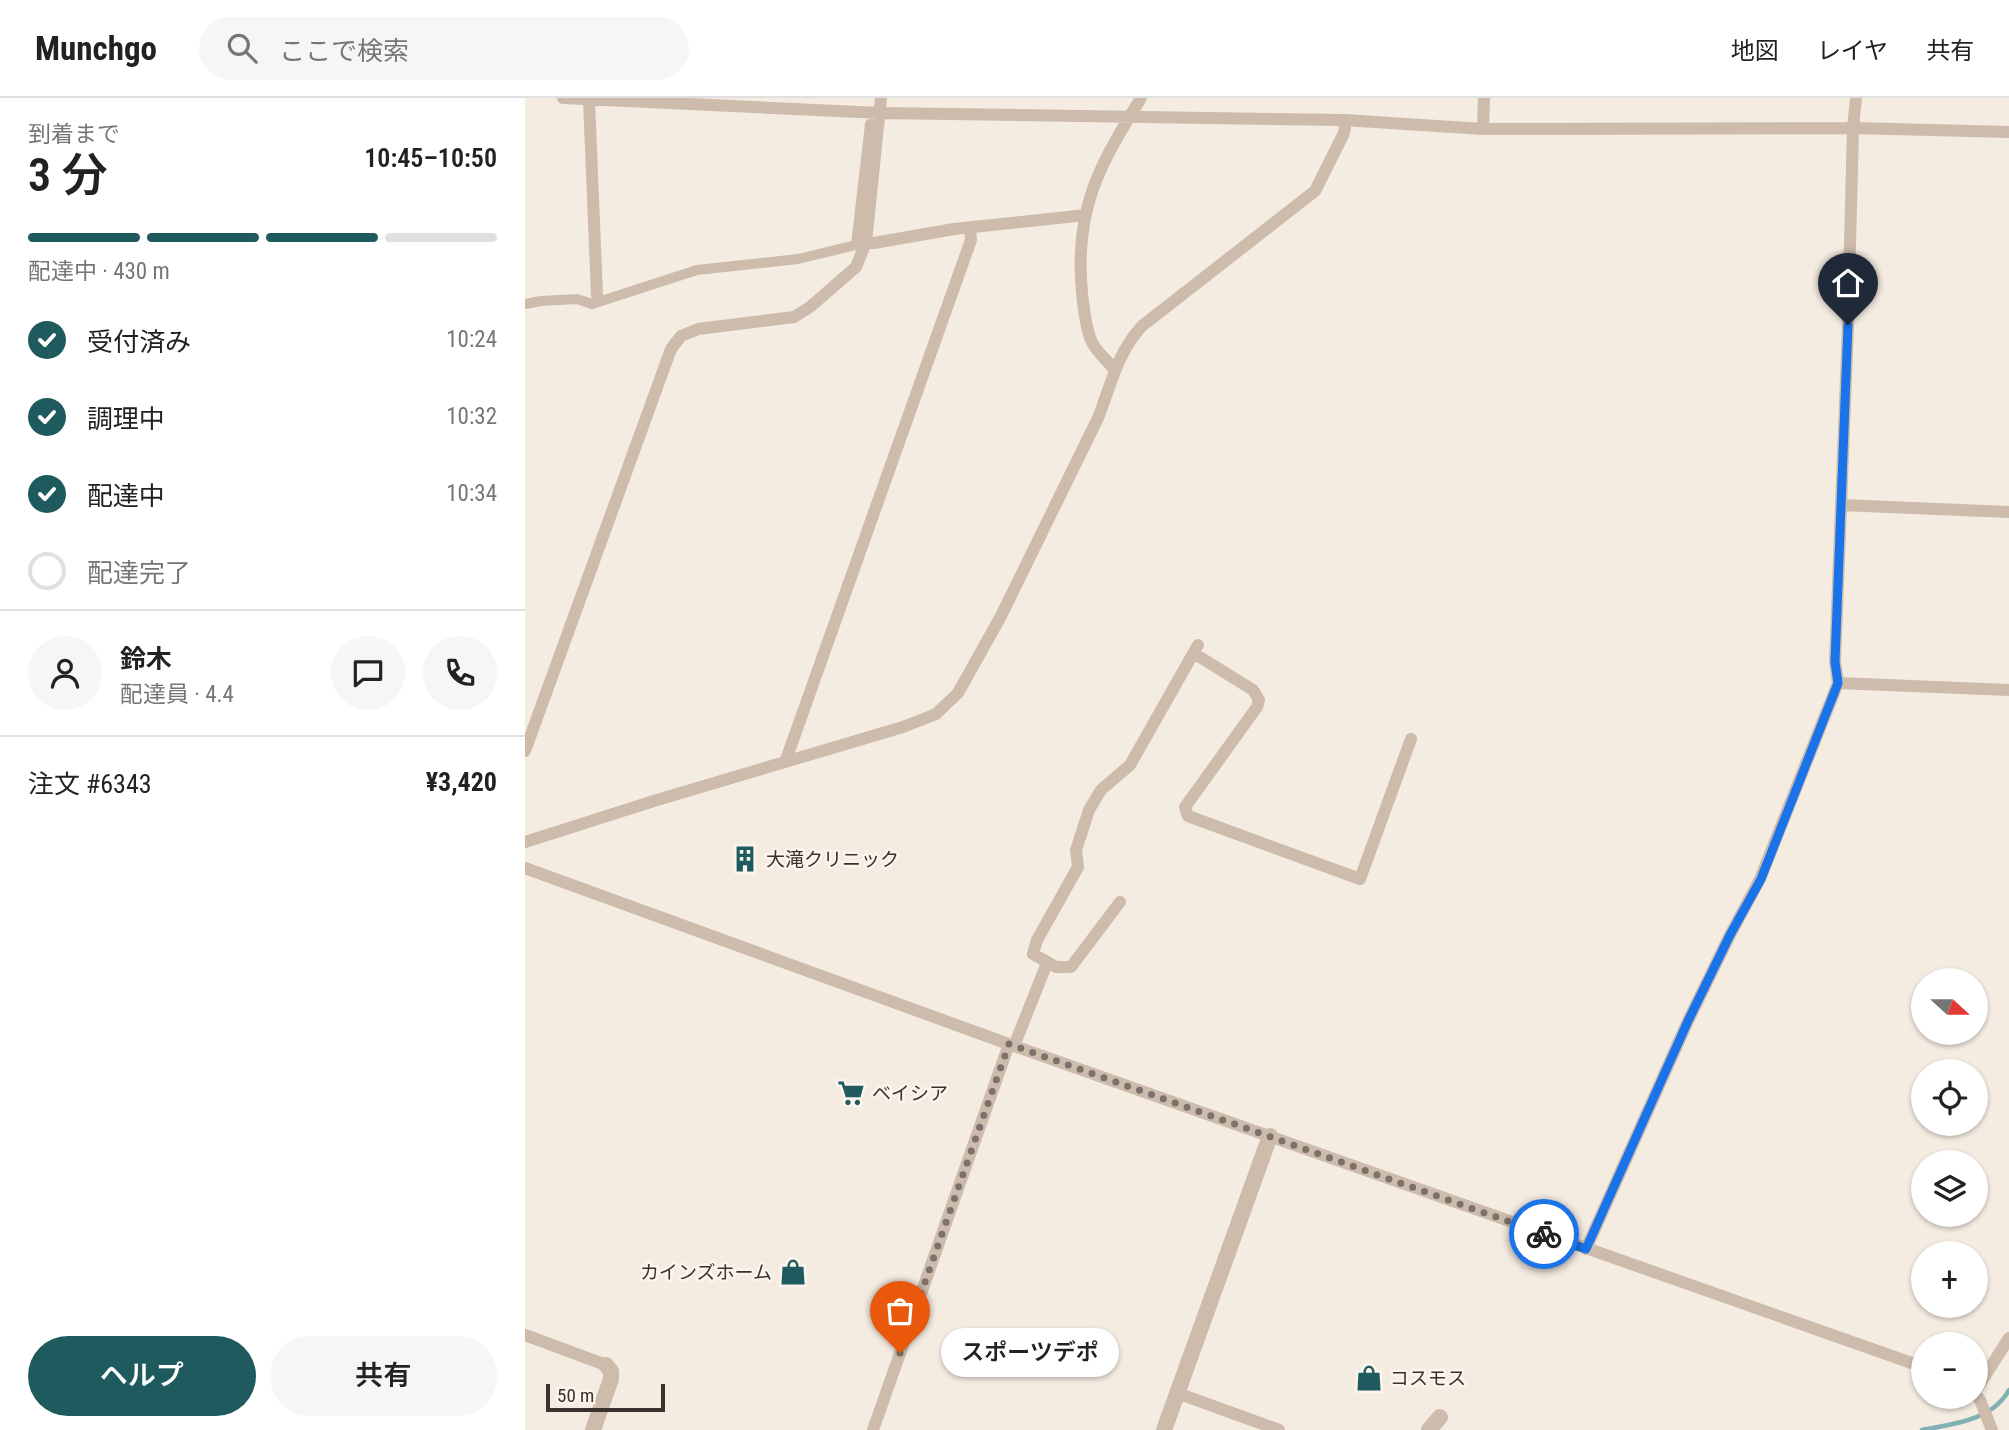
<!DOCTYPE html>
<html lang="ja">
<meta charset="utf-8">
<style>
:root{--surface:#fff;--page:#f6f6f6;--text:#222;--muted:#767676;--line:#e0e0e0;--accent:#1f5a5e}
body{margin:0;font-family:"Roboto Condensed","Noto Sans JP",sans-serif;background:var(--page);color:var(--text);height:100vh;display:flex;flex-direction:column;font-size:26px;white-space:nowrap}
*{box-sizing:border-box;margin:0}
p{font-size:23px;color:var(--muted)}
.icon{flex:none;width:38px;height:38px;fill:none;stroke:currentColor;stroke-width:2;stroke-linecap:round;stroke-linejoin:round}
.map{position:relative;flex:1;overflow:hidden}
.details{display:flex;flex-direction:column;background:var(--surface);width:525px}
.details>*{flex:none}
.needle{width:46px;rotate:111deg}
.tools{position:absolute;left:1386px;top:870px;display:grid;gap:14px}
.tools a{display:grid;place-items:center;width:77px;height:77px;border-radius:50%;background:var(--surface);box-shadow:0 2px 5px #0004;font-size:35px}
.scale{position:absolute;left:21px;bottom:18px;width:119px;box-sizing:border-box;padding-left:7px;border:4px solid #3b302b;border-top:0;font-size:19px;line-height:24px;white-space:nowrap;color:#3b302b;-webkit-text-stroke:5px #fbf5ee;paint-order:stroke}
.pin{position:absolute;display:grid;place-items:center;width:60px;height:60px;color:#fff;margin:-72px -30px;border-radius:50% 50% 50% 0;rotate:-45deg;box-shadow:0 0 7px #0007}
.pin .icon{rotate:45deg}
.courier{position:absolute;display:grid;place-items:center;width:70px;height:70px;margin:-35px;border:5px solid #1a73e8;border-radius:50%;background:#fff;color:#222;box-shadow:0 2px 9px #0007}
.bubble{position:absolute;height:49px;border-radius:24px;background:var(--surface);box-shadow:0 2px 5px #0004;font-size:23px;font-weight:600;line-height:49px;text-align:center}
.head em{font-style:normal;font-weight:600}
.head div{display:flex;flex-direction:column-reverse}
.head{display:flex;align-items:center;justify-content:space-between;height:119px;padding:0 28px}
h1{font-size:46px;font-weight:600;line-height:52px}
.bar{display:grid;grid-template-columns:repeat(4,1fr);gap:10px 7px;align-content:center;height:84px;padding:0 28px}
.bar i{height:9px;border-radius:5px;background:var(--line)}
.bar .active{background:var(--accent)}
.bar p{grid-column:span 4}
.line{display:flex;align-items:center;gap:18px;padding:0 28px;border-top:2px solid var(--line)}
.line div{flex:1}
.round{display:grid;place-items:center;flex:none;width:74px;height:74px;border-radius:37px;background:var(--page)}
ol{padding:0 28px;list-style:none}
li{display:flex;align-items:center;gap:21px;height:77px}
li p{margin-inline-start:auto}
li .icon{padding:7px;border-radius:50%;background:var(--accent);color:#fff;stroke-width:4}
li:last-child{color:var(--muted)}
li i{width:38px;height:38px;border:4px solid var(--line);border-radius:50%}
.action{display:flex;gap:14px;margin-top:auto;padding:14px 28px}
.action a{flex:1;height:80px;border-radius:42px;background:var(--accent);color:#fff;font-size:28px;font-weight:600;line-height:80px;text-align:center}
.action a+a{background:var(--page);color:var(--text)}
header{display:flex;align-items:center;gap:42px;box-sizing:border-box;height:98px;padding:0 35px;background:var(--surface);border-bottom:2px solid var(--line)}
header strong{font-size:33px}
nav{display:flex;gap:38px;margin-inline-start:auto;font-size:24px}
.search{width:490px;height:63px;background:var(--page);display:flex;align-items:center;gap:18px;box-sizing:border-box;padding:0 24px;border-radius:38px;color:var(--muted);font-size:26px}
main{display:flex;flex:1;min-height:0}
.map>svg:first-child{display:block}
</style>
<header>
<strong>Munchgo</strong>
<div class="search"><svg class="icon" aria-label="search" viewBox="0 0 24 24"><circle cx="10" cy="10" r="6"/><path d="M15 15l6 6"/></svg>ここで検索</div>
<nav><a>地図</a><a>レイヤ</a><a>共有</a></nav>
</header>
<main>
<section class="details">
<div class="head"><div><h1>3 分</h1><p>到着まで</p></div><em>10:45–10:50</em></div>
<div class="bar"><i class="active"></i><i class="active"></i><i class="active"></i><i></i><p>配達中 · 430 m</p></div>
<ol>
<li><svg class="icon" aria-label="check" viewBox="0 0 24 24"><path d="M5 12l5 5 9-10"/></svg>受付済み<p>10:24</p></li>
<li><svg class="icon" aria-label="check" viewBox="0 0 24 24"><path d="M5 12l5 5 9-10"/></svg>調理中<p>10:32</p></li>
<li><svg class="icon" aria-label="check" viewBox="0 0 24 24"><path d="M5 12l5 5 9-10"/></svg>配達中<p>10:34</p></li>
<li><i></i>配達完了</li>
</ol>
<div class="line" style="height:126px"><a class="round"><svg class="icon" aria-label="person" viewBox="0 0 24 24"><circle cx="12" cy="8" r="4"/><path d="M4 21q1-7 8-7t8 7"/></svg></a><div><b>鈴木</b><p>配達員 · 4.4</p></div><a class="round"><svg class="icon" aria-label="chat" viewBox="0 0 24 24"><path d="M4 5h16v11H9l-5 4z"/></svg></a><a class="round"><svg class="icon" aria-label="phone" viewBox="0 0 24 24"><path d="M5 4h4l2 5-3 2q2 4 5 5l2-3 5 2v4C11 20 4 13 5 4z"/></svg></a></div>
<div class="line" style="height:91px"><div>注文 #6343</div><b>¥3,420</b></div>
<div class="action"><a>ヘルプ</a><a>共有</a></div>
</section>
<div class="map">
<svg width="1484" height="1332" viewBox="0 0 1484 1332">
<rect width="100%" height="100%" fill="#f4ebe1"/>
<g fill="none" stroke-linecap="round" stroke-linejoin="round">
<path stroke="#7fb0b2" stroke-width="4.5" d="M 1397,1332 C 1427,1326 1467,1323 1484,1292"/>
<path stroke="#cdbbac" stroke-width="10" d="M 0,206 L 16,203 L 52,201 L 67,206 L 172,172 L 273,161 L 331,147 L 345,26"/>
<path stroke="#cdbbac" stroke-width="12" d="M 38,0 L 355,15 L 819,22 L 958,31 L 1328,30 L 1484,34
M 64,2 L 72,198
M 958,31 L 959,0
M 341,144 L 349,145 L 429,131 L 561,117
M 589,271 C 581,261 571,254 566,242 C 560,228 559,210 557,195 C 549,111 574,68 616,0
M 1316,407 L 1484,414
M 670,556 L 728,592 L 734,602 L 732,609 L 660,709 L 663,718 L 835,781 L 886,641
M 1313,585 L 1484,592
M 0,653 L 146,251 L 156,238 L 173,231 L 269,219 L 285,209 L 331,169 L 341,144 L 356,0
M 263,663 L 262,659 L 446,142 L 445,130
M 0,744 L 132,702 L 378,629 L 411,616 L 433,595 L 476,518 L 573,320 C 586,287 592,255 617,228 L 790,93 L 818,37 L 820,31 L 819,22
M 0,770 L 489,948 L 1398,1269
M 595,804 L 546,869 L 531,869 L 508,856 L 512,842 L 553,769 L 551,752 L 564,712 L 576,692 L 605,667 L 673,547
M 489,948 L 522,865
M 1061,1151 L 1163,923 L 1205,837 L 1235,781 L 1313,585 L 1310,564 L 1323,227 L 1328,30 L 1331,0
M 0,1237 L 81,1267
M 1451,1292 L 1484,1240
M 652,1295 L 754,1332
M 1451,1297 L 1455,1302 L 1467,1332
M 348,1332 L 484,946"/>
<path stroke="#cdbbac" stroke-width="16" d="M 68,1332 L 86,1281 L 86,1273 L 81,1267
M 639,1332 L 745,1038
M 904,1332 L 915,1319"/>
</g>
<g fill="none" stroke-linecap="round" stroke-linejoin="round">
<path stroke="#7c716b" stroke-width="7" stroke-dasharray="0 12.6" d="M 375,1255 L 484,946 L 1019,1136"/>
<path stroke="#1a73e8" stroke-width="9" d="M 1019,1136 L 1061,1151 L 1163,923 L 1205,837 L 1236,781 L 1313,585 L 1310,564 L 1323,227"/>
</g>
<defs>
<g id="building-bare" transform="scale(2.1)"><path d="M-4-6H4V6H1V3H-1V6H-4ZM-2.5-4.3h1.7v1.8h-1.7ZM.8-4.3h1.7v1.8H.8ZM-2.5-1h1.7V.8h-1.7ZM.8-1h1.7V.8H.8Z" fill="#1f5a5e" stroke="#fbf5ee" stroke-width="2.5" paint-order="stroke"/></g>
<g id="supermarket-bare" transform="scale(2.1)"><path d="M-6-5.5h2.5l.6 2H6L4.5 2H-2.5L-4.4-4H-6ZM-1.5 3.2a1.3 1.3 0 1 0 .1 0ZM3 3.2a1.3 1.3 0 1 0 .1 0Z" fill="#1f5a5e" stroke="#fbf5ee" stroke-width="2.5" paint-order="stroke"/></g>
<g id="shop-bare" transform="scale(2.1)"><path d="M-5-2.5h2.3a2.7 3.5 0 0 1 5.4 0H5L5.5 6h-11ZM-1.5-2.5h3a1.5 2.3 0 0 0-3 0Z" fill="#1f5a5e" stroke="#fbf5ee" stroke-width="2.5" paint-order="stroke"/></g>
</defs>
<g fill-rule="evenodd">
<use href="#building-bare" x="220" y="761"/>
<use href="#supermarket-bare" x="326" y="995"/>
<use href="#shop-bare" x="268" y="1174"/>
<use href="#shop-bare" x="844" y="1280"/>
</g>
<g text-anchor="middle" dominant-baseline="central" stroke-width="5" stroke-linejoin="round" paint-order="stroke">
<g font-size="19" fill="#3b302b" stroke="#fbf5ee" text-anchor="start">
<text x="241" y="761">大滝クリニック</text>
<text x="347" y="995">ベイシア</text>
<text x="247" y="1174" text-anchor="end">カインズホーム</text>
<text x="865" y="1280">コスモス</text>
</g>
</g>
</svg>
<div class="tools">
<a><svg class="needle" viewBox="-14 -14 28 28"><path d="M0-13l5 13h-10z" fill="#e53935"/><path d="M0 13l5-13h-10z" fill="#767676"/></svg></a>
<a><svg class="icon" aria-label="locate" viewBox="0 0 24 24"><circle cx="12" cy="12" r="6"/><path d="M12 2v4M12 18v4M2 12h4M18 12h4"/></svg></a>
<a><svg class="icon" aria-label="layers" viewBox="0 0 24 24"><path d="M12 4l9 5-9 5-9-5zM3 14l9 5 9-5"/></svg></a>
<a>+</a>
<a>−</a>
</div>
<div class="scale">50 m</div>
<div class="pin" style="left:375px;top:1255px;background:#ea580c"><svg class="icon" aria-label="bag" viewBox="0 0 24 24"><path d="M5 8h14l-1 12H6zM9 8a3 3 0 0 1 6 0"/></svg></div>
<div class="pin" style="left:1323px;top:227px;background:#1f2937"><svg class="icon" aria-label="home" viewBox="0 0 24 24"><path d="M3 11l9-7 9 7M6 9v11h12V9"/></svg></div>
<div class="courier" style="left:1019px;top:1136px"><svg class="icon" aria-label="bike" viewBox="0 0 24 24"><circle cx="6" cy="16" r="4"/><circle cx="18" cy="16" r="4"/><path d="M6 16l4-8h5l3 8M10 8l3 8H6M13 5h3"/></svg></div>
<div class="bubble" style="left:416px;top:1230px;width:178px">スポーツデポ</div>
</div>
</main>
